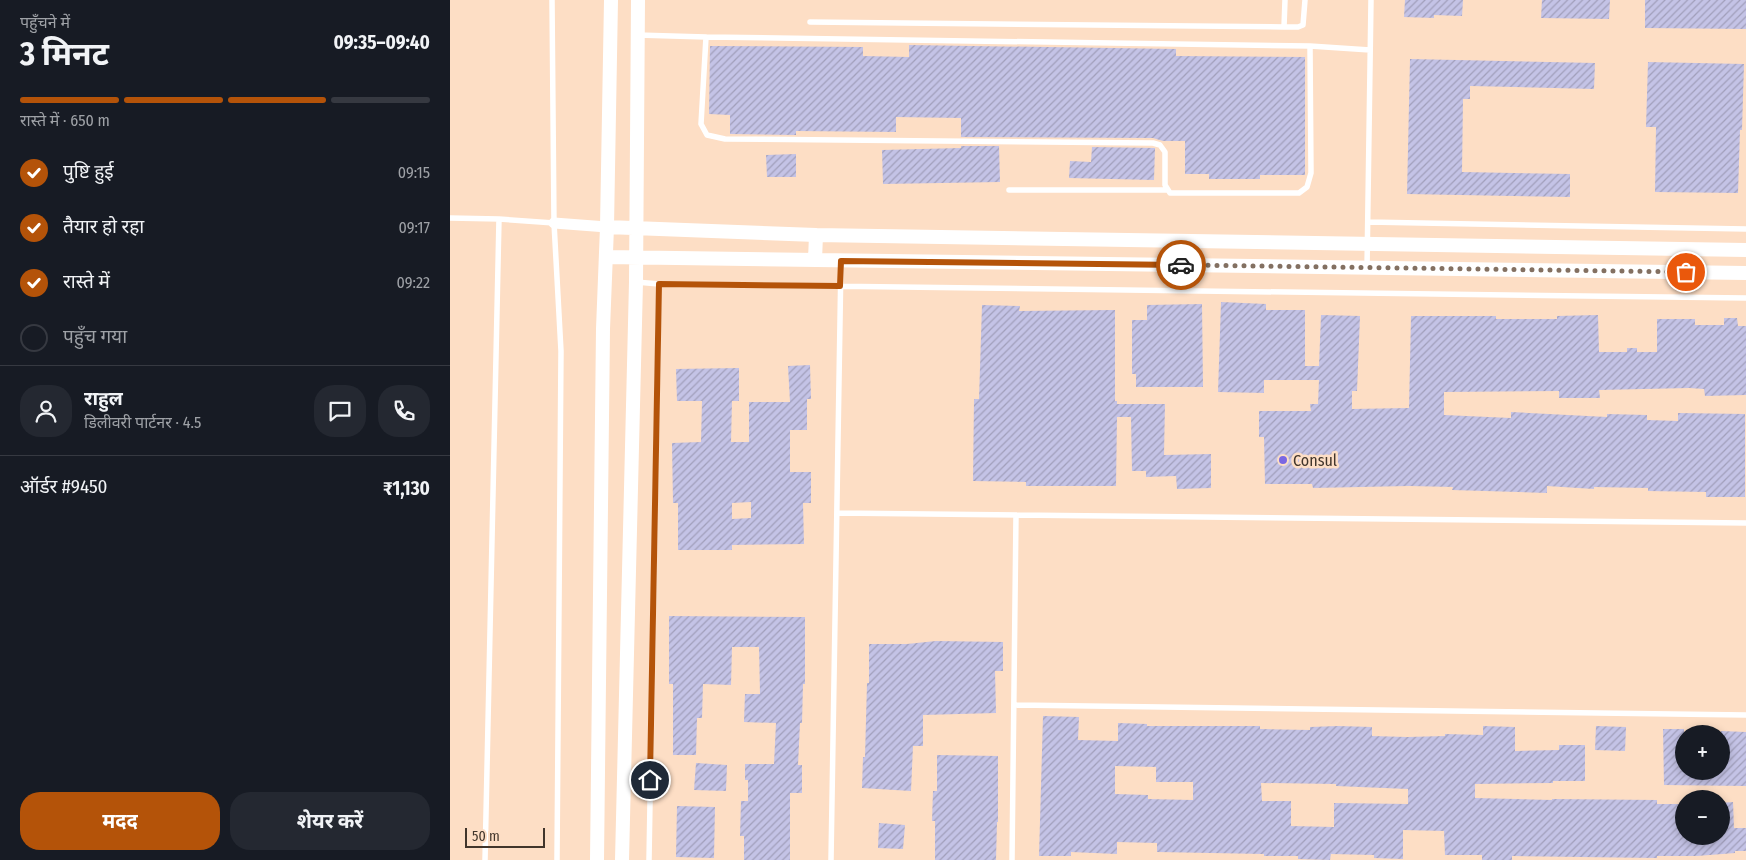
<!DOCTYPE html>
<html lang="hi">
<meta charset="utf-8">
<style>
:root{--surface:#171b24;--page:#242831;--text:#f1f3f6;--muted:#9ea1a6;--line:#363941;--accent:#b45309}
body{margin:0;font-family:"Fira Sans Condensed","Noto Sans Devanagari",sans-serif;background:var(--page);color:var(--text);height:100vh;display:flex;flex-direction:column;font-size:19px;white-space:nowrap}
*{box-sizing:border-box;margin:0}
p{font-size:16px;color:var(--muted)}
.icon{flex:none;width:28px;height:28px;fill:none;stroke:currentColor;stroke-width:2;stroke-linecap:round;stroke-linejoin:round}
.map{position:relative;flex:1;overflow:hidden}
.sheet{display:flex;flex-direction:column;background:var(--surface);width:450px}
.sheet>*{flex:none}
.fabs{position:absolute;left:1225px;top:725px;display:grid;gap:10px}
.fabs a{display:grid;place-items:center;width:55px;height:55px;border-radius:50%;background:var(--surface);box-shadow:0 2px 8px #0003;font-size:25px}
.scale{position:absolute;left:15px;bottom:12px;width:80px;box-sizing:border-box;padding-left:5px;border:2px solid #41352b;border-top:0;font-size:14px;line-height:18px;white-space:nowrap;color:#41352b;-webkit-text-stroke:4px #fddec5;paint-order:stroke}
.pin{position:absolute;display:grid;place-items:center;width:42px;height:42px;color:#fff;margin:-21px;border:2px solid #fff;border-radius:50%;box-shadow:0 1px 5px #0007}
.courier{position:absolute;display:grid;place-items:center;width:50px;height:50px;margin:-25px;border:4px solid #b45309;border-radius:50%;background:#fff;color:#222;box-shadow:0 1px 6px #0007}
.head em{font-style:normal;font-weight:700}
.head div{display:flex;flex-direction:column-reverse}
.head{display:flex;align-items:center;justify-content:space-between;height:85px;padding:0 20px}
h1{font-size:32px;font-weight:700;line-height:38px}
.bar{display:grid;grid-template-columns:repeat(4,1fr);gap:8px 5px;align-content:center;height:60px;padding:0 20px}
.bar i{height:6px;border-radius:4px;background:var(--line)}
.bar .current{background:var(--accent)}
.bar p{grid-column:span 4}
.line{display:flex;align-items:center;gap:12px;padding:0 20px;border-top:1px solid var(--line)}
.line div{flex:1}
.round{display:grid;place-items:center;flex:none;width:52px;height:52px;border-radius:20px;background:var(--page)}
ol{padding:0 20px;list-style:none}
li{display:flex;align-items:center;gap:15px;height:55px}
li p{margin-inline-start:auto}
li .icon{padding:5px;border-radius:50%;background:var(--accent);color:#fff;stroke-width:4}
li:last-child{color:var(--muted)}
li i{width:28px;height:28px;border:2px solid var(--line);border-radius:50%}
.button{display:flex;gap:10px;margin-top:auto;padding:10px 20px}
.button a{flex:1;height:58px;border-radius:20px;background:var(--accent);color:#fff;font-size:20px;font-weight:700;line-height:58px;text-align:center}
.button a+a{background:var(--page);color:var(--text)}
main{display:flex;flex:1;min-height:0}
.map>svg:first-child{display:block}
</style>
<main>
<section class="sheet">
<div class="head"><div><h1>3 मिनट</h1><p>पहुँचने में</p></div><em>09:35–09:40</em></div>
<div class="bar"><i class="current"></i><i class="current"></i><i class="current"></i><i></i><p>रास्ते में · 650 m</p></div>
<ol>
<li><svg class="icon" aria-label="check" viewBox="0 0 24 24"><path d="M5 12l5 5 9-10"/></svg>पुष्टि हुई<p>09:15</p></li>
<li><svg class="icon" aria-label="check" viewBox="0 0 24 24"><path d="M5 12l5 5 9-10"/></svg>तैयार हो रहा<p>09:17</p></li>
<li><svg class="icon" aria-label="check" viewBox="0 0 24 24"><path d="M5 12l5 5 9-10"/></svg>रास्ते में<p>09:22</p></li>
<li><i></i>पहुँच गया</li>
</ol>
<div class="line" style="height:90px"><a class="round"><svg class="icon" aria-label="person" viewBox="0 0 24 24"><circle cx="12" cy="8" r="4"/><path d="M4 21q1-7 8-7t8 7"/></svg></a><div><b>राहुल</b><p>डिलीवरी पार्टनर · 4.5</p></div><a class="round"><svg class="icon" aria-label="chat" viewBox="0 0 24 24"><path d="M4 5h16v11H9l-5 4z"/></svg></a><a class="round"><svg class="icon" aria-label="phone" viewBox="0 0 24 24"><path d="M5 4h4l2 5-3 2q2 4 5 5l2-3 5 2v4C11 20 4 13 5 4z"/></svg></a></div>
<div class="line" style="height:65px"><div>ऑर्डर #9450</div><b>₹1,130</b></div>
<div class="button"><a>मदद</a><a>शेयर करें</a></div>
</section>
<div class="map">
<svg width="1296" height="860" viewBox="0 0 1296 860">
<defs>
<pattern id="building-hatch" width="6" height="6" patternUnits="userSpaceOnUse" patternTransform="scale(1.25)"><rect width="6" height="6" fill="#c4c3e6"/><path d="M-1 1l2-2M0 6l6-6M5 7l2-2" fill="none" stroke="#a19fbb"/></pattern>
</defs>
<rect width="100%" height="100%" fill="#fddec5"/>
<path fill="url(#building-hatch)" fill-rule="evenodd" d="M 955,0 L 1013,0 L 1012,16 L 984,15 L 984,18 L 954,17 Z
M 1092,0 L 1160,0 L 1159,19 L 1091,18 Z
M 1195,0 L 1296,0 L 1296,29 L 1195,28 Z
M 459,45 L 726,49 L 726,56 L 855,57 L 855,175 L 810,175 L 810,179 L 759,179 L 759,174 L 735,174 L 735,141 L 713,141 L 703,138 L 511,137 L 511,118 L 446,117 L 446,132 L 346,131 L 346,135 L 280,134 L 280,115 L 259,114 L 260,46 L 413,47 L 413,56 L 459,57 Z
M 960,59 L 1145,63 L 1144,89 L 1020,86 L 1020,99 L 1013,99 L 1012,172 L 1120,174 L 1120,197 L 957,194 Z
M 1198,62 L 1294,64 L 1292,130 L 1290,130 L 1288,193 L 1205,192 L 1206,127 L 1196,127 Z
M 511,146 L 549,146 L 550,182 L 433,184 L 432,150 L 511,148 Z
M 642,147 L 705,148 L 704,180 L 619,178 L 620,161 L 641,162 Z
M 346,154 L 346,177 L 317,177 L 316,155 Z
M 771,302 L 816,304 L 816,310 L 855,310 L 855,366 L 869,366 L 871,315 L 910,316 L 907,391 L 902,391 L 902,409 L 959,408 L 961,316 L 1046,316 L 1046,319 L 1107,319 L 1107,316 L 1148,315 L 1149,352 L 1177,352 L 1177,348 L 1187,348 L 1187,352 L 1207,352 L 1207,319 L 1245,319 L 1245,325 L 1274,325 L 1274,318 L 1287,318 L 1288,326 L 1296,326 L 1296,395 L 1255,396 L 1254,389 L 1239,388 L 1149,390 L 1150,398 L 1109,398 L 1109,391 L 994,392 L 994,415 L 1061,418 L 1061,412 L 1157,417 L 1157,414 L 1197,415 L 1197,420 L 1228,421 L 1228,413 L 1295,414 L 1295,497 L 1256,497 L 1256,492 L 1198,491 L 1198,488 L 1144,487 L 1144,489 L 1097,486 L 1097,493 L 1002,490 L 1003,487 L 959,486 L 863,488 L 862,484 L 815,484 L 814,437 L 809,437 L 809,411 L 861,411 L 860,404 L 868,404 L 869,380 L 814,380 L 814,393 L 768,392 Z
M 752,304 L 753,387 L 686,387 L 686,374 L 682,374 L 682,320 L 697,320 L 697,305 Z
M 532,305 L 570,306 L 569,311 L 665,310 L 665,401 L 667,401 L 667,404 L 715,404 L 714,455 L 761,454 L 761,488 L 727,489 L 726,476 L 696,477 L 696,471 L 682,471 L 681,417 L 667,417 L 666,486 L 576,486 L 576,482 L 523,481 L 524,399 L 529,399 Z
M 360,365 L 361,399 L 357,399 L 357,430 L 340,430 L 340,472 L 361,472 L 361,503 L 353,503 L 354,544 L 282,545 L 282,550 L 228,550 L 228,503 L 223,503 L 222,443 L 251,442 L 252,401 L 227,401 L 226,369 L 289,368 L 289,401 L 282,401 L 281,442 L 299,442 L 299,402 L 340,402 L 338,366 ZM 301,502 L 301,518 L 282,519 L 282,503 Z
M 219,616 L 355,617 L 355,684 L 353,684 L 352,723 L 350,723 L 348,765 L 352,765 L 352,793 L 340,793 L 340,860 L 294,860 L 294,836 L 290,836 L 291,801 L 298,801 L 298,780 L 295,780 L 295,764 L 324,764 L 326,723 L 294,722 L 295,694 L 310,694 L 309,647 L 282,647 L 281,685 L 253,684 L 252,718 L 247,718 L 246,755 L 223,755 L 223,684 L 219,684 Z
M 486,641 L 553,642 L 553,671 L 545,671 L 546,713 L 473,715 L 473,746 L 463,746 L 461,791 L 412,788 L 413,757 L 415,757 L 417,683 L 419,683 L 419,644 L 457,644 Z
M 593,716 L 629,717 L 628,740 L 668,741 L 668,723 L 697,724 L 697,726 L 810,726 L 810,729 L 860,730 L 860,727 L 888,726 L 922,727 L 922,736 L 957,737 L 995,736 L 995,734 L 1033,735 L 1033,726 L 1065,727 L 1065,751 L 1109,750 L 1109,745 L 1135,745 L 1135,781 L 1103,781 L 1103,783 L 1025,784 L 1025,798 L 1102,800 L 1102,799 L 1207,800 L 1207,804 L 1234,804 L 1234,836 L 1271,836 L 1271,803 L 1283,802 L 1284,828 L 1296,828 L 1296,851 L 1285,851 L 1285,853 L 1247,856 L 1207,856 L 1207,858 L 1062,856 L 1062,860 L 1032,860 L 1032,855 L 995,855 L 994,831 L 953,830 L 953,859 L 924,858 L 924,855 L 881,854 L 880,860 L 848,859 L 848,856 L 814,856 L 814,854 L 707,852 L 707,843 L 667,842 L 667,854 L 621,852 L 621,856 L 589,856 ZM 665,766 L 706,767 L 706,782 L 743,782 L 743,800 L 698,799 L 698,795 L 665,794 ZM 811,783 L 886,784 L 886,786 L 958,789 L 958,804 L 884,803 L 884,827 L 841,826 L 841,801 L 812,801 Z
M 1146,726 L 1176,727 L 1175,751 L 1145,750 Z
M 1213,729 L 1234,729 L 1234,771 L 1271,771 L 1271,731 L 1296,732 L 1296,786 L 1214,785 Z
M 487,755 L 548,756 L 548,822 L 547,822 L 546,860 L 485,860 L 485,821 L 482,821 L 483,791 L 487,791 Z
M 246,763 L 277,765 L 276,791 L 244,790 Z
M 227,806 L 265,807 L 264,858 L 226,857 Z
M 429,823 L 455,825 L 453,849 L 428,848 Z"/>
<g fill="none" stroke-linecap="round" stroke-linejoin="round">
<path stroke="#fff" stroke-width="5.5" d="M 102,0 L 104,223 L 111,351 L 107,860
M 360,22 L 834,27 L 835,0
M 834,27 L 848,27 L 853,25 L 855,0
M 187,35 L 256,37 L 251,124 L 257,135 L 275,139 L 703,143 L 710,145 L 715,152 L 715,185 L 720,193 L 849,193 L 857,187 L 861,173 L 860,46 L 920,50
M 256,37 L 860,46
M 559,190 L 717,190
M 0,218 L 49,219 L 104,223
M 918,222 L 1296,229
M 917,268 L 921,0
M 186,282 L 209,284 L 1296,298
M 387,513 L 1296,523
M 564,705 L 1296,715
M 35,860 L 49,219
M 199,860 L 209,284
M 381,860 L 391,261
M 562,860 L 566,515"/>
<path stroke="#fff" stroke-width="11" d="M 104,223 L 157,227"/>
<path stroke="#fff" stroke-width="14" d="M 157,227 L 366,235 L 1296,250
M 156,257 L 1296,273
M 365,260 L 366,235
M 147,860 L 153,329 L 157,227 L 161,0
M 172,860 L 186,282 L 188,0"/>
</g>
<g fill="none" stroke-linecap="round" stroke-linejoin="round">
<path stroke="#837061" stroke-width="5" stroke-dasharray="0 9" d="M 731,265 L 1236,272"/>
<path stroke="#b45309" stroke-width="6" d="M 200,780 L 209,284 L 390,286 L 391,261 L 731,265"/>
</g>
<circle fill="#7a67e2" stroke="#fddec5" stroke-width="2" cx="833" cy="460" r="5"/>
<g text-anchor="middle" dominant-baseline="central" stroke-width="5" stroke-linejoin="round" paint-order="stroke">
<g font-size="16" fill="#41352b" stroke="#fddec5" text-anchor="start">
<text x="843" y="460">Consul</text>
</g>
</g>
</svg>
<div class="fabs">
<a>+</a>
<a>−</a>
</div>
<div class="scale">50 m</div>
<div class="pin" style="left:1236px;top:272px;background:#ea580c"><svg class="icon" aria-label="bag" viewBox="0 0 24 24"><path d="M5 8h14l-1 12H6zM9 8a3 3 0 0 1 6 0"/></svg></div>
<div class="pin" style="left:200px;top:780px;background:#1f2937"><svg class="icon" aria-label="home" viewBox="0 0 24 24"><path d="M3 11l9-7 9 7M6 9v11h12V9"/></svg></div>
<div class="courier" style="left:731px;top:265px"><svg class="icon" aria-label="car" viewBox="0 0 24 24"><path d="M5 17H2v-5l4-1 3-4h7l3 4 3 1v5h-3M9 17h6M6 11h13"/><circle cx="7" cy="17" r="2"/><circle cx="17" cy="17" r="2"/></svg></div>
</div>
</main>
